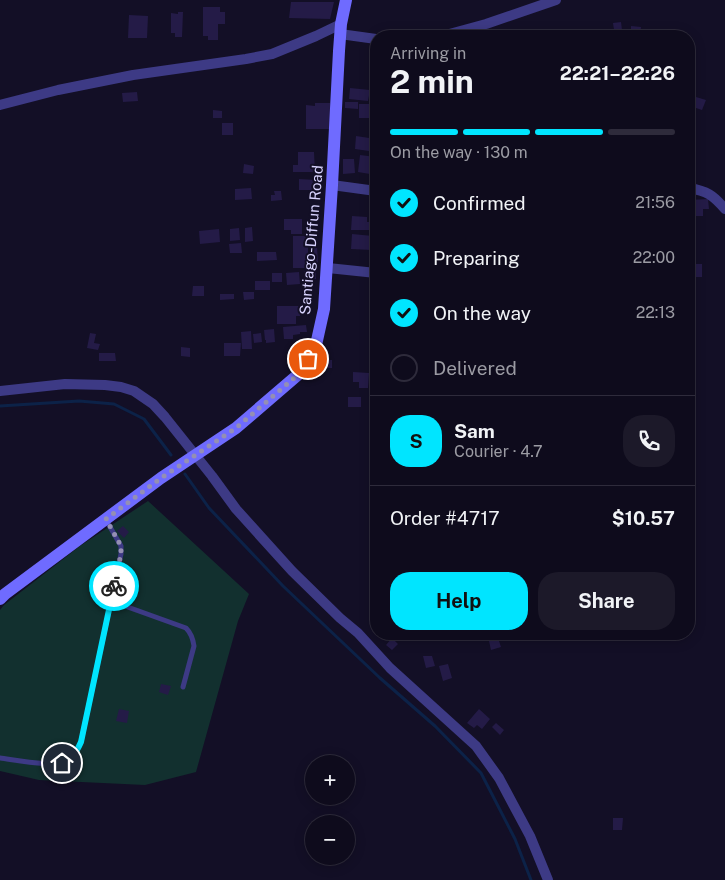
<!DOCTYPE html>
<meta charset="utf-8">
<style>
:root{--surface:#0e0b1c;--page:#1c1929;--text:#f1f3f6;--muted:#9b9ba3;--line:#2e2b3b;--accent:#00e5ff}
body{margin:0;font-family:"Public Sans",sans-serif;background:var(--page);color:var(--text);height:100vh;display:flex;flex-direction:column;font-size:19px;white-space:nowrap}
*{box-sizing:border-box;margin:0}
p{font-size:16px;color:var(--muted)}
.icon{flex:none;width:28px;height:28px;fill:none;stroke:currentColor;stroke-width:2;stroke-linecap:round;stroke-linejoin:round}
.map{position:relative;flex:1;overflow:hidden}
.sheet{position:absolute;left:370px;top:30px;width:325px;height:610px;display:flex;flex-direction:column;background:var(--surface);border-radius:20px;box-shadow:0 2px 12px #0003,0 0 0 1px var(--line)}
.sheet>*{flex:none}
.tools{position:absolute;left:305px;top:755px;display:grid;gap:10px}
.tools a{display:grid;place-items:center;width:50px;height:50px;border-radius:50%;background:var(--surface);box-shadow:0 2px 12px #0003,0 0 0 1px var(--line);font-size:25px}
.pin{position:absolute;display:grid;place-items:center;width:42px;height:42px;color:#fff;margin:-21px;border:2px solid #fff;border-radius:50%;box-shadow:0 1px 5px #0007}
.courier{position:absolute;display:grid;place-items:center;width:50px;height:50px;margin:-25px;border:4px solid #00e5ff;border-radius:50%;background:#fff;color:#222;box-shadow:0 1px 6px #0007}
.headline em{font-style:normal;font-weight:700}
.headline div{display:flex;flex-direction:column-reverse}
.headline{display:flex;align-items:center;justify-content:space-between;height:85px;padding:0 20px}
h1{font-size:32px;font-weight:700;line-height:38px}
.bar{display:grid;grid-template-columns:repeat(4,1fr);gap:8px 5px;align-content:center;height:60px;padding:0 20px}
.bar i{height:6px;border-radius:4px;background:var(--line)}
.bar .current{background:var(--accent)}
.bar p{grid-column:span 4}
.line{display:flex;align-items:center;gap:12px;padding:0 20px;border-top:1px solid var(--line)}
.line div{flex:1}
.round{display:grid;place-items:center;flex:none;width:52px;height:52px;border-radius:20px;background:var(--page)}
ol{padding:0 20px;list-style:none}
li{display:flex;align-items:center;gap:15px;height:55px}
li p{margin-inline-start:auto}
li .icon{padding:5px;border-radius:50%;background:var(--accent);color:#111;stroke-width:4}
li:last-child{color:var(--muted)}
li i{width:28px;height:28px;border:2px solid var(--line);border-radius:50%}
.cta{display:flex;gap:10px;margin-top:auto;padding:10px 20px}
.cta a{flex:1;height:58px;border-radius:20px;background:var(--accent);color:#111;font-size:20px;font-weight:700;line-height:58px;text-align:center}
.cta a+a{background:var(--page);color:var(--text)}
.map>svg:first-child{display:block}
</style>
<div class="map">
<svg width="725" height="880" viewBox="0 0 725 880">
<rect width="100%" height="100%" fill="#130f26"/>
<path fill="#12302f" d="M 148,501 L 249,594 L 238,621 L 196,772 L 145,785 L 39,780 L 0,771 L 0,610 L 4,605 L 80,546 Z"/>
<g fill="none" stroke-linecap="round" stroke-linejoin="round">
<path stroke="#0c2248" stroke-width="3" d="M 0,406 L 79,401 L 114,404 L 144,419 L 171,455
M 185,474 L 209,508 L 283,586 L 380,678 L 435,726 L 481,773 L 515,839 L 531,880"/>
</g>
<path fill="#241b47" d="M 291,2 L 334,2 L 330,19 L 289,18 Z
M 203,7 L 220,7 L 220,12 L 225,12 L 225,24 L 218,24 L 218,40 L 208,40 L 208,36 L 203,36 Z
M 178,12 L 183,12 L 182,37 L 175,37 L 175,33 L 171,33 L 171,13 L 178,14 Z
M 129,15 L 148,16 L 147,38 L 128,38 Z
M 621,22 L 622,30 L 614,30 L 613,23 Z
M 631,26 L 641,27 L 640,36 L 631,35 Z
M 653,30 L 666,30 L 665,36 L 653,36 Z
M 350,88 L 370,90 L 368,101 L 349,99 Z
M 137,92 L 138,101 L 123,102 L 122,93 Z
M 696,97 L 706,100 L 702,110 L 693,107 Z
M 345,102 L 358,102 L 358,109 L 345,108 Z
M 315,103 L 330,103 L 330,129 L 306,129 L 306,105 L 315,106 Z
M 359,104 L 375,104 L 374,118 L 359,118 Z
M 213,110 L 222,111 L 222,118 L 213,118 Z
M 222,123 L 233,123 L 233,135 L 222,135 Z
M 356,136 L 376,139 L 376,152 L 355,149 Z
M 298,152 L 314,152 L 315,172 L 293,172 L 293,165 L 298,165 Z
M 360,155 L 376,157 L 376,175 L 358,172 Z
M 343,159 L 354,159 L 355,173 L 343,174 Z
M 244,164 L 254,166 L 253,174 L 243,173 Z
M 299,179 L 316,180 L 316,190 L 299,190 Z
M 251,188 L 252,199 L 235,200 L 235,189 Z
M 274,191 L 281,191 L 282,200 L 271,201 L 271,195 L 275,195 Z
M 708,199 L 709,209 L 703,209 L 703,216 L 689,216 L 689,200 Z
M 352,216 L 367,217 L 367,222 L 372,222 L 371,230 L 351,230 Z
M 284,219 L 302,219 L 302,234 L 291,234 L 291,230 L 284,230 Z
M 252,227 L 253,241 L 245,242 L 245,228 Z
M 239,228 L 240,240 L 230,241 L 230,229 Z
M 219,229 L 220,242 L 200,244 L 199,231 Z
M 352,234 L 373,236 L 372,250 L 351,249 Z
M 293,236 L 308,236 L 308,254 L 311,254 L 311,247 L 317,247 L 318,263 L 311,263 L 311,262 L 309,262 L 309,268 L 293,268 Z
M 241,243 L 242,253 L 230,253 L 229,244 Z
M 257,252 L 276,252 L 277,260 L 257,261 Z
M 692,264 L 702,264 L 702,277 L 692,277 Z
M 304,271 L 316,271 L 316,279 L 304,279 Z
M 299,272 L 300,284 L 287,285 L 286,273 Z
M 272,273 L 282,273 L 282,282 L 272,282 Z
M 255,281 L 270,281 L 270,290 L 255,290 Z
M 193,286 L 204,286 L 204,296 L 192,296 Z
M 243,292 L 254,292 L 254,299 L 244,300 Z
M 220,294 L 234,294 L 234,299 L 220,300 Z
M 277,306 L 300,306 L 300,316 L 296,316 L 296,324 L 277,324 Z
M 306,325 L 307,332 L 300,332 L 300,334 L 293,335 L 293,339 L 284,339 L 283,327 Z
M 274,329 L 275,342 L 266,343 L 266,340 L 265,340 L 264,330 Z
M 251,331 L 252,349 L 242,349 L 241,332 Z
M 90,333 L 96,334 L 94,343 L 100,344 L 98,350 L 87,348 Z
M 261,333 L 262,342 L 254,343 L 253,334 Z
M 224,343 L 241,343 L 240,356 L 224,356 Z
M 181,347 L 190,348 L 190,357 L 181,356 Z
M 99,353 L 115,353 L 116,361 L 99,361 Z
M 321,360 L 332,360 L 332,368 L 321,368 Z
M 353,372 L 369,373 L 368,388 L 359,388 L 359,382 L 353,382 Z
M 348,397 L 361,397 L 361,407 L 348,407 Z
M 123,526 L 129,532 L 124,538 L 117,531 Z
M 392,638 L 398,644 L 392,650 L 386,645 Z
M 498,638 L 501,647 L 491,650 L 489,641 Z
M 423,656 L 432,656 L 435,666 L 426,668 Z
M 448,664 L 452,678 L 443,681 L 439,666 Z
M 161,684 L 171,686 L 168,695 L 159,692 Z
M 119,709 L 129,711 L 127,723 L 116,721 Z
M 479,709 L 490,719 L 482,729 L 477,725 L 474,728 L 467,723 Z
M 496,723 L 504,730 L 500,735 L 492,727 Z
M 613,818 L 623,818 L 622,830 L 613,830 Z"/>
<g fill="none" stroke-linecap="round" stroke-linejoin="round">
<path stroke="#3d3a85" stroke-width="5" d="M 111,601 L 186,628 C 191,633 193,639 194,646 L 183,687
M 0,758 C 16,760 58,769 70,759 C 76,755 78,748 81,742 L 121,554 L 121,546 L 106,520"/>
<path stroke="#3d3a85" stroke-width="10" d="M 340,34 L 376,39
M 442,36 L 486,24 L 556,0
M 0,105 L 58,90 L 133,75 L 246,59 L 272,54 L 316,36 L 341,24
M 332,185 L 376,191
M 689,188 C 707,191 713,195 725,209
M 328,268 L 376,273
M 0,391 L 65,384 L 105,385 L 121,387 L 134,391 L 153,404 L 165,417 L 212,476 L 236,509 L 292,571 L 340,618 L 358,633 L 390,668 L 476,746 L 499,778 L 530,836 L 548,880"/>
<path stroke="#6f6bff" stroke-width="12" d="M 0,599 L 5,594 L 161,478 L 236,428 L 300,373 L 316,345 L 324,309 L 332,185 L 339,51 L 341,24 L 346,0"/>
</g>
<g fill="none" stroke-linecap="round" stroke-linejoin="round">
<path stroke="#948fb3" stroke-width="5" stroke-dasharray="0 9" d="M 114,586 L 121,554 L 121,546 L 106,519 L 161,478 L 236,428 L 300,373 L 308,359"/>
<path stroke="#00e5ff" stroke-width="6" d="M 62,763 C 73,758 76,753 81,742 L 114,586"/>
</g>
<g text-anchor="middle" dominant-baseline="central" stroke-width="4" stroke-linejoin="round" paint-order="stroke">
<g font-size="15" fill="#d9d4ff" stroke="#130f26">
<text transform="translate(311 240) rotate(-85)">Santiago-Diffun Road</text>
</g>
</g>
</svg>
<div class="tools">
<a>+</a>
<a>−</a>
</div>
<div class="pin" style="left:308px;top:359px;background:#ea580c"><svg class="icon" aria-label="bag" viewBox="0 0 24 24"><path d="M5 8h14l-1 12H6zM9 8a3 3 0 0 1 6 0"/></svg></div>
<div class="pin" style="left:62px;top:763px;background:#1f2937"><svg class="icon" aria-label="home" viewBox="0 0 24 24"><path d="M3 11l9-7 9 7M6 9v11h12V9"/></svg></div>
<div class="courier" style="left:114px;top:586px"><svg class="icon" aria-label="bike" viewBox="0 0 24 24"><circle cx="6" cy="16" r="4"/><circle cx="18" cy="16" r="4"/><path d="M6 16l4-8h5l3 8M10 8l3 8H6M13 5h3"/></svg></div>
<section class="sheet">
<div class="headline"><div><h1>2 min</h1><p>Arriving in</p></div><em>22:21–22:26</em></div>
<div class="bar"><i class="current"></i><i class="current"></i><i class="current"></i><i></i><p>On the way · 130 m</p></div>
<ol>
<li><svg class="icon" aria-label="check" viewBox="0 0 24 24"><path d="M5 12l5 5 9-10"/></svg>Confirmed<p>21:56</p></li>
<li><svg class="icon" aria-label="check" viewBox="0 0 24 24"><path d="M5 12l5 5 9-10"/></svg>Preparing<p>22:00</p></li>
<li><svg class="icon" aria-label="check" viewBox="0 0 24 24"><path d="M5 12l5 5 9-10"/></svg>On the way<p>22:13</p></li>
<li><i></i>Delivered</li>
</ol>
<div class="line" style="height:90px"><b class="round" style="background:var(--accent);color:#111">S</b><div><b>Sam</b><p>Courier · 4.7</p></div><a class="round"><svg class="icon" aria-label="phone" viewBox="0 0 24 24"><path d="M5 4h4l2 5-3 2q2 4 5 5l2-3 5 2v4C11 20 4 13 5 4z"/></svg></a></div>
<div class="line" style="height:65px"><div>Order #4717</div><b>$10.57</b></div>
<div class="cta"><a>Help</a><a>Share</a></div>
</section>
</div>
